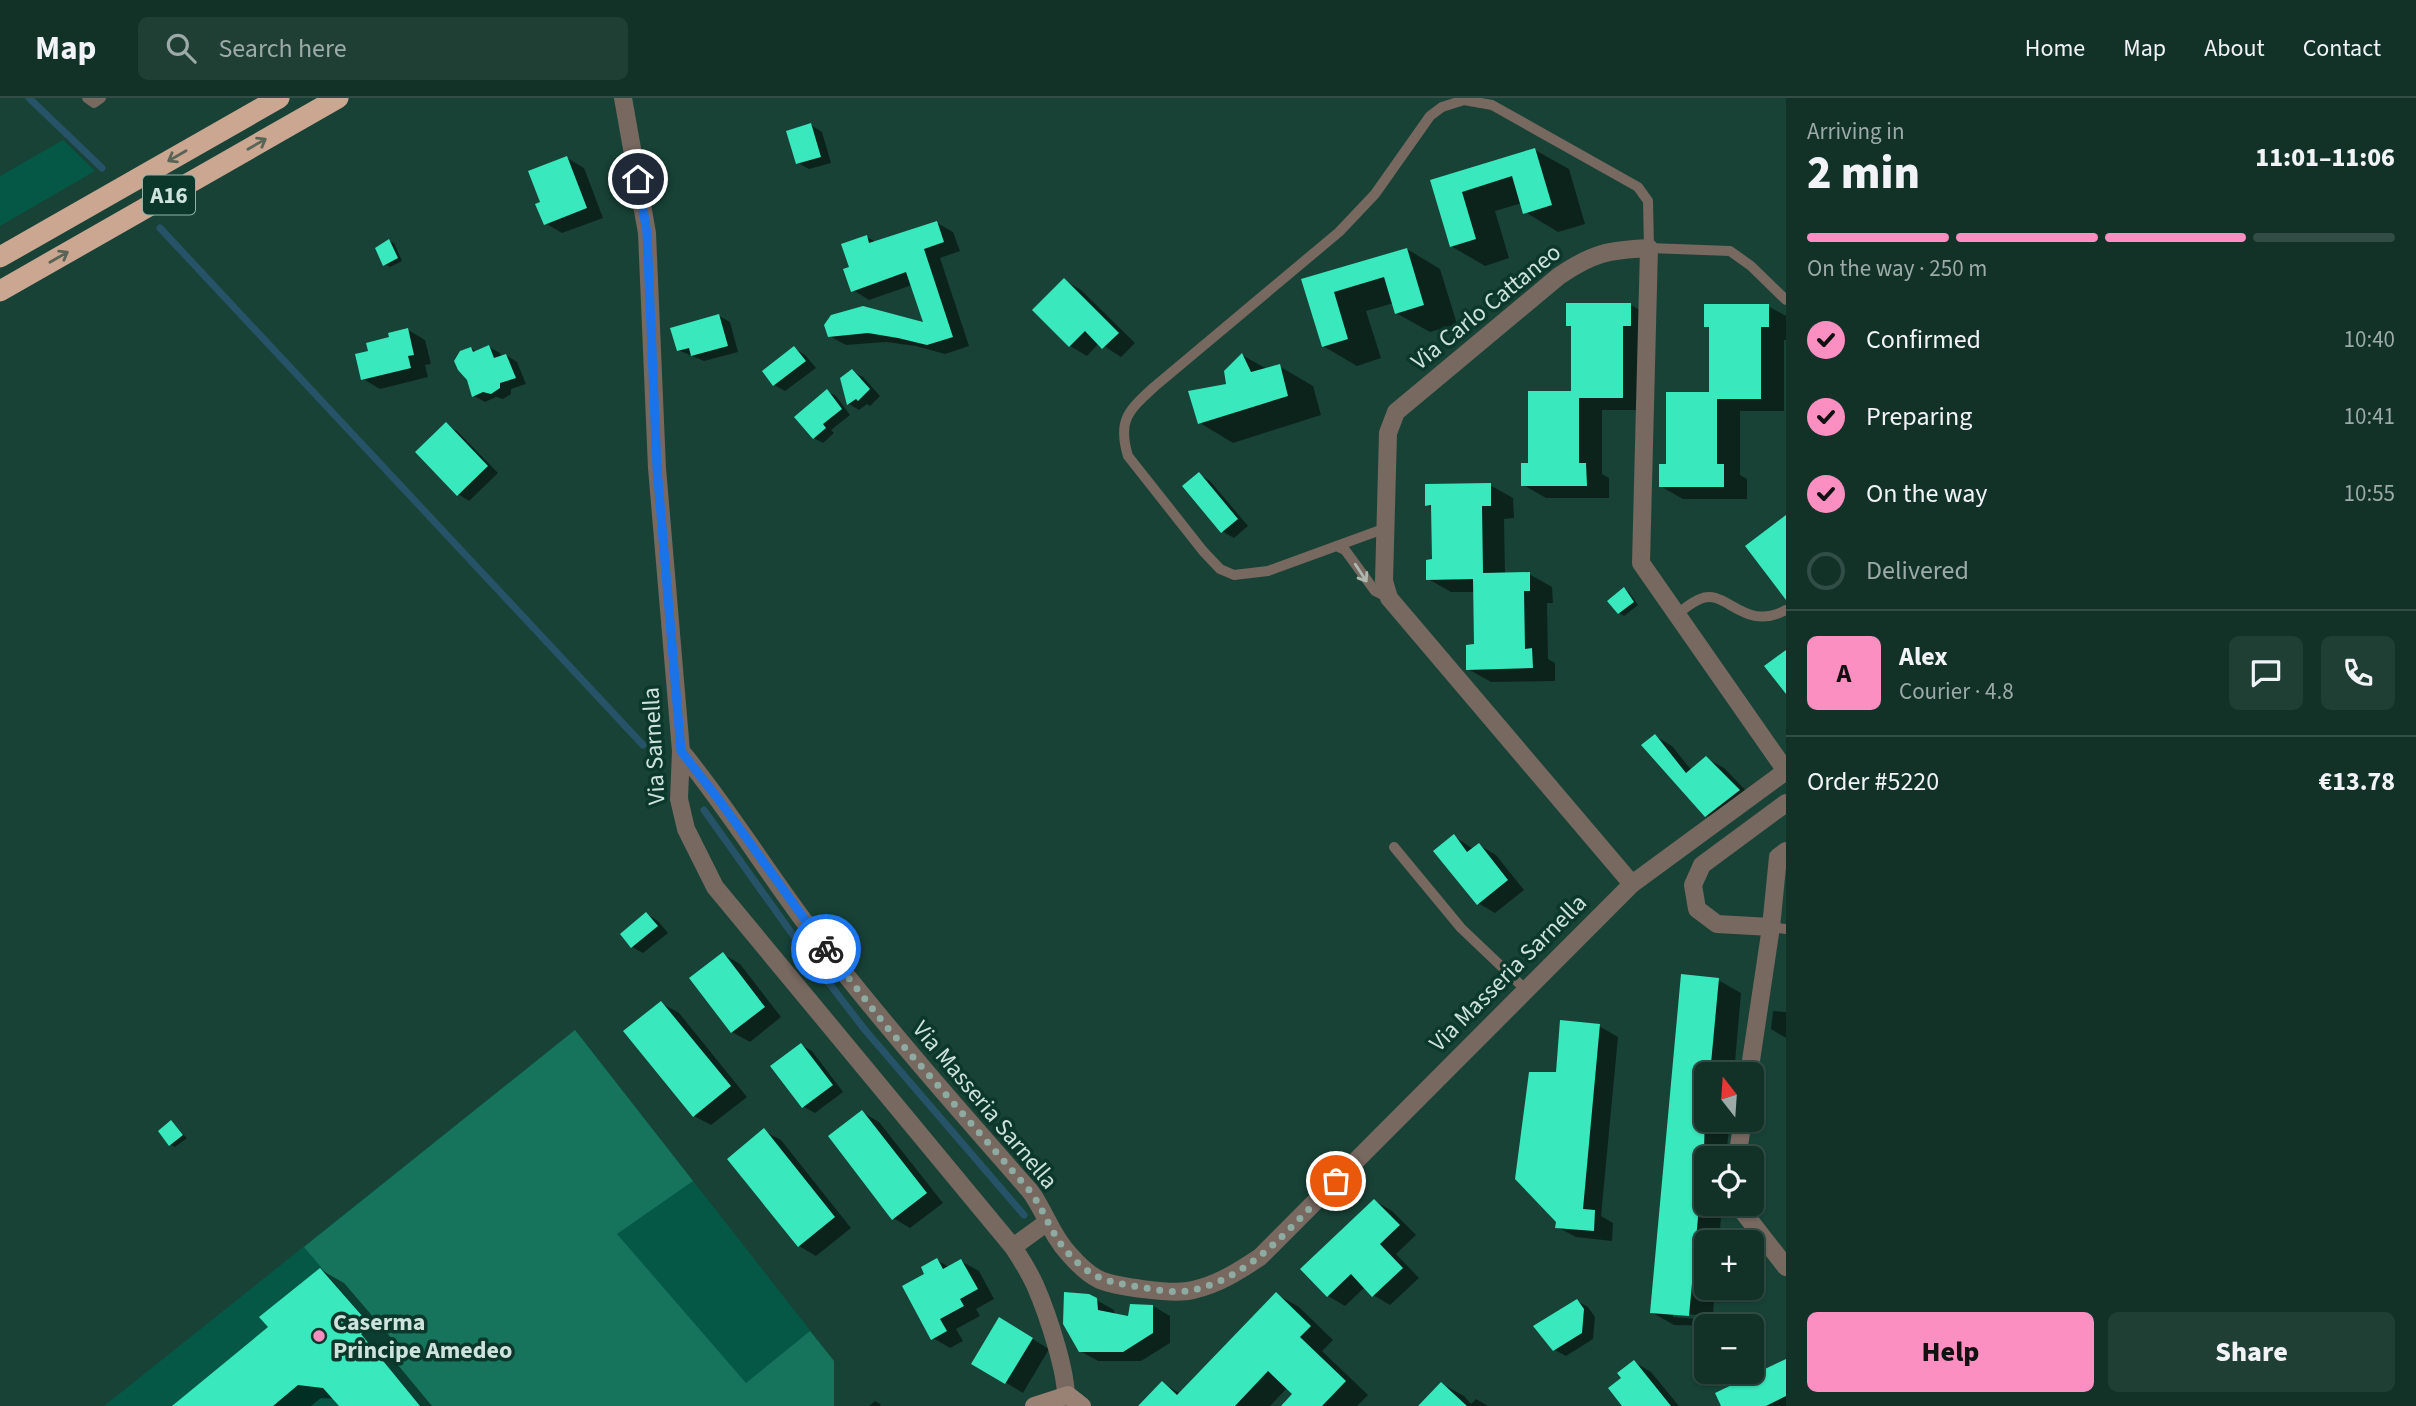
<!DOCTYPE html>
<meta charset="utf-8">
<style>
:root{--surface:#123228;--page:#1f3e34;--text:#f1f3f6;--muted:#9caaa8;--line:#314d45;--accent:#fc8fc1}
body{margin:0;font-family:"Source Sans 3",sans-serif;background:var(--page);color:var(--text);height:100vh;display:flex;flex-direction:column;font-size:26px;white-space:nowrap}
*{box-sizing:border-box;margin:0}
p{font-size:23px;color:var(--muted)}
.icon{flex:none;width:38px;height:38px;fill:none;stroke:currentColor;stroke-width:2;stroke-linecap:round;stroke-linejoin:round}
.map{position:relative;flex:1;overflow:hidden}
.sheet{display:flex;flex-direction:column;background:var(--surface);width:630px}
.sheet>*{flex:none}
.needle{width:46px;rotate:343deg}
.tools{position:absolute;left:1694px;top:964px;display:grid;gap:14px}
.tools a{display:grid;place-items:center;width:70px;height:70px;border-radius:10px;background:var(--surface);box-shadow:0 2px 5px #0004,0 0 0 2px var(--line);font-size:35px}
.pin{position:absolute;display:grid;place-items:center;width:60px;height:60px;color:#fff;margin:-30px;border:4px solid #fff;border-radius:50%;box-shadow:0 2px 7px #0007}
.courier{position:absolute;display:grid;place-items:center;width:70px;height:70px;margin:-35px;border:5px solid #1a73e8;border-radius:50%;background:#fff;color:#222;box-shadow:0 2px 9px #0007}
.headline em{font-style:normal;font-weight:800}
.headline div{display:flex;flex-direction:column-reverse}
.headline{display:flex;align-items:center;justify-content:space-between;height:119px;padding:0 21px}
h1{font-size:46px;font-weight:800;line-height:52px}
.bar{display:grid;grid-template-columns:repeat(4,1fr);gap:10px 7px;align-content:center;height:84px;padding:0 21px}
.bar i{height:9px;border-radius:5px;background:var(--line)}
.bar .selected{background:var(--accent)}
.bar p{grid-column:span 4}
.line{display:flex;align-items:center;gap:18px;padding:0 21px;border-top:2px solid var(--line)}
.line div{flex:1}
.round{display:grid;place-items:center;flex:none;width:74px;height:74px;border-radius:10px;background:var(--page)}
ol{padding:0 21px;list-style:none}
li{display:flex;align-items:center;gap:21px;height:77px}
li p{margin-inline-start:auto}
li .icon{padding:7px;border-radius:50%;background:var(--accent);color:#111;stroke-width:4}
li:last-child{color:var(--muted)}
li i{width:38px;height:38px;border:4px solid var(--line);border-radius:50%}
.primary-button{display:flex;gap:14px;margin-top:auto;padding:14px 21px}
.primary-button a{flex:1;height:80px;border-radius:10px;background:var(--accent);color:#111;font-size:28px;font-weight:800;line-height:80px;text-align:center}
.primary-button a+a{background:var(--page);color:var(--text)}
header{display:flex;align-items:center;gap:42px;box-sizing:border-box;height:98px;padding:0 35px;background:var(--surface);border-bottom:2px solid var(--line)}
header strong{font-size:33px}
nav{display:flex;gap:38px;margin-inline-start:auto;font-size:24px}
.search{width:490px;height:63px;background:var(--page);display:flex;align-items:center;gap:18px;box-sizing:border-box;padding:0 24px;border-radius:10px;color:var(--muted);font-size:26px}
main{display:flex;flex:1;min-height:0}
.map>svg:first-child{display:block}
</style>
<header>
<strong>Map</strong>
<div class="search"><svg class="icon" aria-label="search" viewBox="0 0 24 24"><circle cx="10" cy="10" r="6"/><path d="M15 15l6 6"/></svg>Search here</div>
<nav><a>Home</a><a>Map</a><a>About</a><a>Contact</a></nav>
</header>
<main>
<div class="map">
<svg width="1786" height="1308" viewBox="0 0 1786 1308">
<rect width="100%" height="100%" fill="#184236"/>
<path fill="#055845" d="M 63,42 L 95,73 L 0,128 L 0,78 Z
M 575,932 L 834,1263 L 834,1308 L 104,1308 Z"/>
<path fill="#16735c" d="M 575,932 L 693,1083 L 617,1136 L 746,1285 L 810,1233 L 834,1263 L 834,1308 L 418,1308 L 361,1236 L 371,1228 L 304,1149 Z"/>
<path fill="#0007" fill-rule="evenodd" d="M 811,27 L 822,34 L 831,65 L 809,71 L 798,65 Z
M 1535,52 L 1569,71 L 1585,126 L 1558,134 L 1525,114 L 1522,105 L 1495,113 L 1509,160 L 1485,168 L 1451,148 L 1432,83 Z
M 567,60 L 584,70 L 603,120 L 562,135 L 545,125 L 542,105 Z
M 937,125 L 953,134 L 960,153 L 940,160 L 969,248 L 945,256 L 916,248 L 886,244 L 846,247 L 829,238 L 925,227 L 912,187 L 869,202 L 853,192 L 852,170 L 867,139 L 876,144 Z
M 389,143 L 394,145 L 402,163 L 390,169 L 385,166 Z
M 1407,151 L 1440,171 L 1457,226 L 1430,234 L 1396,215 L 1394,205 L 1366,213 L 1381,260 L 1357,268 L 1323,248 L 1303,183 Z
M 1064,182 L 1081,192 L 1135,245 L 1121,259 L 1099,245 L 1087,258 L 1070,248 Z
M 1631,207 L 1654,220 L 1646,312 L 1602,312 L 1602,376 L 1609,380 L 1609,400 L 1546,400 L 1523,387 L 1530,367 L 1573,294 L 1573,230 L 1568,227 Z
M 1768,208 L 1786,218 L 1786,242 L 1784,242 L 1784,313 L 1740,313 L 1740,377 L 1747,381 L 1747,401 L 1683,401 L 1660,388 L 1667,368 L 1711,295 L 1711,231 L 1705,228 Z
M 719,218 L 730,224 L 738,254 L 704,263 L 678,252 Z
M 408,232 L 425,242 L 431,266 L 425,267 L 428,279 L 380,291 L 363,281 L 391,241 Z
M 489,249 L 500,255 L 502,259 L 506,257 L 517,264 L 526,286 L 511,291 L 511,296 L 503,301 L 496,299 L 485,304 L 474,298 L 471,250 L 477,254 Z
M 794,250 L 805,257 L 816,270 L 785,293 L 774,287 Z
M 1242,257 L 1267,271 L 1279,268 L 1313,288 L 1321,317 L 1233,345 L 1200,325 L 1228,287 Z
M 852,273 L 863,279 L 880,298 L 870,308 L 867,306 L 859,312 L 849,306 L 842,281 Z
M 827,293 L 836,298 L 850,317 L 831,332 L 834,335 L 823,345 L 814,340 Z
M 446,327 L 457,333 L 498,375 L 469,403 L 458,396 Z
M 1199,376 L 1210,383 L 1248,428 L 1234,440 L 1222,433 Z
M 1490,387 L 1513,400 L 1514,420 L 1504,421 L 1505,476 L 1529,476 L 1552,489 L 1553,505 L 1547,505 L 1548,561 L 1555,565 L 1555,583 L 1491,584 L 1468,571 L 1476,548 L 1475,494 L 1451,494 L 1428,481 L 1434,463 L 1433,410 L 1427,407 Z
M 1625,491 L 1629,494 L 1638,507 L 1624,518 L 1619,515 Z
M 1655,638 L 1672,648 L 1692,673 L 1706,660 L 1724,670 L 1756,703 L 1723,727 L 1706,717 Z
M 1454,738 L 1473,751 L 1479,747 L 1496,757 L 1524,792 L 1495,815 L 1478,805 Z
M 647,816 L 658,823 L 668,835 L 643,855 L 632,849 Z
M 723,856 L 740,866 L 781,919 L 750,944 L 732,934 Z
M 1718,882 L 1741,895 L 1734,976 L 1706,976 L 1706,1022 L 1730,1022 L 1726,1059 L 1728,1060 L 1706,1060 L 1706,1106 L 1722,1106 L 1719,1144 L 1706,1144 L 1706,1190 L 1715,1190 L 1712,1228 L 1674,1227 L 1651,1214 ZM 1673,1215 L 1698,1217 L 1698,1221 L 1673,1219 Z
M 661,905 L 679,915 L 747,999 L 711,1027 L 694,1018 Z
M 1773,913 L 1786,914 L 1786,940 L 1771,931 Z
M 1599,928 L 1618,939 L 1601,1118 L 1613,1125 L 1612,1143 L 1576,1139 L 1557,1129 Z
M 801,947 L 812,953 L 843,994 L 815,1015 L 804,1009 L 772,969 Z
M 862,1014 L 879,1024 L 943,1105 L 910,1130 L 893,1120 Z
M 172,1025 L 187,1040 L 175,1049 L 170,1046 Z
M 764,1033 L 781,1042 L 851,1130 L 816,1158 L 799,1148 Z
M 1375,1103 L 1392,1113 L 1416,1137 L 1396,1156 L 1419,1180 L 1390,1207 L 1373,1197 L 1365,1189 L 1345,1208 L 1328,1198 L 1303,1171 Z
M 937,1162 L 949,1169 L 961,1163 L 979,1173 L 994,1201 L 976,1211 L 980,1218 L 956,1231 L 963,1243 L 950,1250 L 933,1240 L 927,1176 Z
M 321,1172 L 344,1185 L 393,1242 L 383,1249 L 432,1308 L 341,1308 L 335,1301 L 321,1300 L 311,1308 L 175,1308 L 270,1230 Z
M 1276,1196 L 1299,1209 L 1333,1242 L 1322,1253 L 1368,1297 L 1357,1308 L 1299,1308 L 1295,1296 L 1288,1289 L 1270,1308 L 1140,1308 L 1162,1285 L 1181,1296 Z
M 1089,1198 L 1114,1212 L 1115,1217 L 1130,1220 L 1131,1208 L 1153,1208 L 1170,1218 L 1170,1245 L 1141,1263 L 1098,1263 L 1080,1253 Z
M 1577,1203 L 1588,1209 L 1595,1219 L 1593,1241 L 1566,1258 L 1555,1252 Z
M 1000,1221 L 1049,1251 L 1023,1295 L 974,1265 Z
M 1786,1262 L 1786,1308 L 1723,1308 L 1717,1296 Z
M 1634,1264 L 1651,1274 L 1679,1308 L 1625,1308 L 1623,1281 Z
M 1442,1286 L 1464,1298 L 1471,1306 L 1476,1301 L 1488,1308 L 1421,1308 Z
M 875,1303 L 880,1306 L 881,1308 L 869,1308 Z"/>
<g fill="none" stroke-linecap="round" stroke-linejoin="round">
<path stroke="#275369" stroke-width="7" d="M 29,0 L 102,70
M 160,130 L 643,647
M 704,712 L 805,854 L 865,932 L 1024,1117"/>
</g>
<path fill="#39e8bd" d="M 811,25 L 821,59 L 796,66 L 786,33 Z
M 1535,50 L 1552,107 L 1523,116 L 1512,78 L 1462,94 L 1476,141 L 1450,149 L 1430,82 Z
M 567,58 L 587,110 L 544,127 L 535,106 L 540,104 L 528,73 Z
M 937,123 L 944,144 L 924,151 L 953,239 L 927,247 L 898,240 L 868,235 L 828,239 L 824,227 L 831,217 L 863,208 L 923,224 L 906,174 L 851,194 L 843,171 L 849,169 L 841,146 L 867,137 L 869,145 Z
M 389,141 L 398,160 L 383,168 L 375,150 Z
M 1407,150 L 1424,207 L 1395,216 L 1384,179 L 1334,194 L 1348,241 L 1322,249 L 1301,181 Z
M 1064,180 L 1119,235 L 1102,251 L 1085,233 L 1069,249 L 1032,212 Z
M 1566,205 L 1631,205 L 1631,228 L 1623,228 L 1623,300 L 1579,300 L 1579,365 L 1586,365 L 1587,388 L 1521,388 L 1521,365 L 1528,365 L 1528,293 L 1571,293 L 1571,228 L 1566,228 Z
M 1704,206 L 1769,206 L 1769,229 L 1761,229 L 1761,301 L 1717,301 L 1717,366 L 1724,366 L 1724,389 L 1659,389 L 1659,366 L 1666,366 L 1666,294 L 1709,294 L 1709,229 L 1704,229 Z
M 719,216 L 728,248 L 691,258 L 689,250 L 677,253 L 670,230 Z
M 408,230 L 414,257 L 408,258 L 411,270 L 361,282 L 355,256 L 368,253 L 366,245 L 389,239 L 388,235 Z
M 489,247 L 494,260 L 506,256 L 516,280 L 500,285 L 500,290 L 491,296 L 483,294 L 472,299 L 467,282 L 458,272 L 454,263 L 460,253 L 471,249 L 473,254 Z
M 794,248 L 806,263 L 773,288 L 762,273 Z
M 1242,255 L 1251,274 L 1280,266 L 1288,298 L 1198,326 L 1188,293 L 1226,286 L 1224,273 Z
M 852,271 L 870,291 L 858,303 L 856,301 L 847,307 L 840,280 Z
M 827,291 L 842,311 L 823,326 L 826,330 L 813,341 L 794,319 Z
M 446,324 L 488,368 L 457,398 L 415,354 Z
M 1199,374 L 1238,421 L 1221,435 L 1182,388 Z
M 1491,385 L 1491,408 L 1482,408 L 1483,475 L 1530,474 L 1530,493 L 1524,493 L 1525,551 L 1532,550 L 1533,570 L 1466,572 L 1466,547 L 1474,546 L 1473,481 L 1426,482 L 1426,462 L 1432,461 L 1431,407 L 1425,408 L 1425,386 Z
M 1786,417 L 1786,502 L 1745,448 Z
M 1624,489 L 1634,504 L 1618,516 L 1607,503 Z
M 1786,552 L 1786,596 L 1764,568 Z
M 1655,636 L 1686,675 L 1706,658 L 1740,692 L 1705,719 L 1641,647 Z
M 1454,736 L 1467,754 L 1479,745 L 1508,782 L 1477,807 L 1433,753 Z
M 646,814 L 658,828 L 631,850 L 620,836 Z
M 723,854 L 765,909 L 731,935 L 689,880 Z
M 1681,876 L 1719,880 L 1710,976 L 1706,976 L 1704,1053 L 1706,1053 L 1706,1076 L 1702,1076 L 1689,1218 L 1650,1215 Z
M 661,903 L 731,988 L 693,1019 L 623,933 Z
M 1560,922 L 1600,926 L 1583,1111 L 1595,1112 L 1594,1133 L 1555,1130 L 1556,1124 L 1515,1081 L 1529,974 L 1556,974 Z
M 801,945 L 833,987 L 802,1010 L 770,968 Z
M 862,1012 L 927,1095 L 892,1122 L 828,1038 Z
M 171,1022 L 183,1037 L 169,1048 L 158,1033 Z
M 764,1030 L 835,1119 L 798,1149 L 727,1061 Z
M 1374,1101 L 1400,1127 L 1380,1146 L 1403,1170 L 1372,1199 L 1351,1176 L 1327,1199 L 1300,1171 Z
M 937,1160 L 943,1171 L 961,1161 L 978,1191 L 960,1201 L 964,1208 L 940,1221 L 947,1233 L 931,1242 L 902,1188 L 924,1176 L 921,1169 Z
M 320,1170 L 371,1228 L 361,1236 L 420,1308 L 339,1308 L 323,1290 L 298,1287 L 273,1308 L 172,1308 L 268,1229 L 259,1219 Z
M 1064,1194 L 1089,1196 L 1097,1200 L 1098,1212 L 1128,1218 L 1130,1206 L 1153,1207 L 1153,1235 L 1123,1254 L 1079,1254 L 1063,1226 Z
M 1276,1194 L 1311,1228 L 1300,1239 L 1346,1283 L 1322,1308 L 1281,1308 L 1292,1296 L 1268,1273 L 1235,1308 L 1138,1308 L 1162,1283 L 1177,1297 Z
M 1577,1201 L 1584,1211 L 1582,1235 L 1553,1253 L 1533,1228 Z
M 999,1219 L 1033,1240 L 1005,1286 L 971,1266 Z
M 1786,1261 L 1786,1298 L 1766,1308 L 1721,1308 L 1715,1295 Z
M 1634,1262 L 1671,1308 L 1622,1308 L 1608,1290 L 1621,1280 L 1617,1275 Z
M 1441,1284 L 1467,1308 L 1418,1308 Z"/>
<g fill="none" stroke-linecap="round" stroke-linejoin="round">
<path stroke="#776860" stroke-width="10" d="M 87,0 L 94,5 L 101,0
M 1386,430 L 1268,473 L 1234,477 L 1220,471 L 1203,453 L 1128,358 C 1117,322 1129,312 1154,289 L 1339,134 L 1375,96 L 1430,18 L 1442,9 L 1464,2 L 1492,7 L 1638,89 L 1648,103 L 1649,150 L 1730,153 L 1751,168 L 1786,202
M 1336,448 L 1345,452 L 1375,493 L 1389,500
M 1677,516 C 1684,511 1692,504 1700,501 C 1726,489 1743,535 1786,512
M 1394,749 L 1461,830 L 1526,892
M 1771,829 L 1786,831"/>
<path stroke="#776860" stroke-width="18" d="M 623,0 L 647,135 L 657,370 L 681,653 L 679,701 L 686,731 L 715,789 L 1013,1149 C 1021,1161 1029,1174 1035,1187 C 1046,1212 1071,1283 1065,1308
M 681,653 C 731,714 771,781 819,843 C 886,929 958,1011 1030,1093 C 1045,1113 1051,1137 1069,1156 C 1076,1164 1088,1176 1098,1181 C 1115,1189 1175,1197 1193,1192 C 1219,1186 1239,1173 1260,1159 L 1632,786 L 1786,673
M 1632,786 L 1389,500 L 1384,483 L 1388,335 L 1396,314 L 1559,178 C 1593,155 1608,152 1649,150 L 1641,465 L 1786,673
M 1771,829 L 1717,826 L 1697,811 L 1693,787 L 1702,767 L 1786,705
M 1749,976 L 1771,829 L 1778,759 L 1786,753
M 1737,1060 L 1743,1022
M 1740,1106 L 1744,1115 L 1786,1169
M 1013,1149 L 1046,1125"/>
<path stroke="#998274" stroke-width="18" d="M 1034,1308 L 1068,1297 L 1082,1308"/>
<path stroke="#cba792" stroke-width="21" d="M 0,159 L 279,0
M 0,193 L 338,0"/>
</g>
<defs><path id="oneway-shaft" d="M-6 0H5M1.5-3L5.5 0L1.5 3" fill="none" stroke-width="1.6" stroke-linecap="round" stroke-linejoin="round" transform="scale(1.75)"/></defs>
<g stroke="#586455">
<use href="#oneway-shaft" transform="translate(257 46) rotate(-30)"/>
<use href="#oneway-shaft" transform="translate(177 58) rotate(150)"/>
<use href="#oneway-shaft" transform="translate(59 159) rotate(-30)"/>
</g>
<use stroke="#afb8b0" href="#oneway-shaft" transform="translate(1361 475) rotate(57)"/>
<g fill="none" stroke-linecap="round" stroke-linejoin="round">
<path stroke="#8eaba1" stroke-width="7" stroke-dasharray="0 12.6" d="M 826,851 L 886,928 L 1030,1093 C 1045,1113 1051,1137 1069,1156 C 1092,1181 1107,1184 1140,1189 C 1157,1192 1176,1196 1193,1192 C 1254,1178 1294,1125 1336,1083"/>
<path stroke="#1a73e8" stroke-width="9" d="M 638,81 L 647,135 L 657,370 L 681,653 L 722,706 L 826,851"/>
</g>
<circle fill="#fc8fc1" stroke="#0c382c" stroke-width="2.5" cx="319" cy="1238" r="7"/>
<g text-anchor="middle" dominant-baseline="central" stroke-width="7" stroke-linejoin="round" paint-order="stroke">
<rect fill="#0c382c" stroke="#93b0a6" stroke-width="2" x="143" y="77.5" width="52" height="39" rx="5"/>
<g font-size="23" font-weight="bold" fill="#cde3db">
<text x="169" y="97">A16</text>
</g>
<g font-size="24" fill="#cde3db" stroke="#0c382c">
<text transform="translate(1486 209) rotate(-39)">Via Carlo Cattaneo</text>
<text transform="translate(654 648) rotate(-93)">Via Sarnella</text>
<text transform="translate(1508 875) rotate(-45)">Via Masseria Sarnella</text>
<text transform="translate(985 1007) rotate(50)">Via Masseria Sarnella</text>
</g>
<g font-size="24" font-weight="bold" fill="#cde3db" stroke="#0c382c" text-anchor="start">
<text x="333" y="1224">Caserma<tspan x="333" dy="28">Principe Amedeo</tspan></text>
</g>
</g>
</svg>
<div class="tools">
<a><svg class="needle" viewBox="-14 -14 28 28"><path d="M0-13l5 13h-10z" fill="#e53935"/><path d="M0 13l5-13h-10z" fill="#9caaa8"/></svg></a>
<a><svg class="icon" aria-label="locate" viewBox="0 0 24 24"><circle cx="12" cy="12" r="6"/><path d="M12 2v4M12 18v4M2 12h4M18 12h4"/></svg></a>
<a>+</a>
<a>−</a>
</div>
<div class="pin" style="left:1336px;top:1083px;background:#ea580c"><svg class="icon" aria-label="bag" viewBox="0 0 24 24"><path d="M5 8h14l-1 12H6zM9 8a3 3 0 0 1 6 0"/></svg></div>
<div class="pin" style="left:638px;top:81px;background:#1f2937"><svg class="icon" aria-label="home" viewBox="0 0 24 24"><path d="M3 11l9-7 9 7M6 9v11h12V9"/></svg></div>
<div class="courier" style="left:826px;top:851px"><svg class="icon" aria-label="bike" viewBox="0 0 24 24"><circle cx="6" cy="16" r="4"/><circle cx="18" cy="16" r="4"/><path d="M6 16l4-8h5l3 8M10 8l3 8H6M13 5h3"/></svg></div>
</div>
<section class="sheet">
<div class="headline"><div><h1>2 min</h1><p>Arriving in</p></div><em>11:01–11:06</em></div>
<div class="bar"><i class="selected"></i><i class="selected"></i><i class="selected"></i><i></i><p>On the way · 250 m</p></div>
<ol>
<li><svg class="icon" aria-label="check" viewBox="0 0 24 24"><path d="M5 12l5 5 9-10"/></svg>Confirmed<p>10:40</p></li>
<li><svg class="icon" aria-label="check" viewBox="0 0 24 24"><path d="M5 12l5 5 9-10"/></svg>Preparing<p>10:41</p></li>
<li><svg class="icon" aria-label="check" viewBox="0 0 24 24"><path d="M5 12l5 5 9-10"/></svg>On the way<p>10:55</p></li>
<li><i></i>Delivered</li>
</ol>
<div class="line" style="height:126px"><b class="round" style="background:var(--accent);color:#111">A</b><div><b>Alex</b><p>Courier · 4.8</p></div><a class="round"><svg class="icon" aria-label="chat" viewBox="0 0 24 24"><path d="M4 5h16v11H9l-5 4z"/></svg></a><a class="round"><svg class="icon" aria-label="phone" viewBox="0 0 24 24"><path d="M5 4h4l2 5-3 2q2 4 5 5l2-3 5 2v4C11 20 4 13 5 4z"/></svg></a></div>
<div class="line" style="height:91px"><div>Order #5220</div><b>€13.78</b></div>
<div class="primary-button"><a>Help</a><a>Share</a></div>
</section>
</main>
